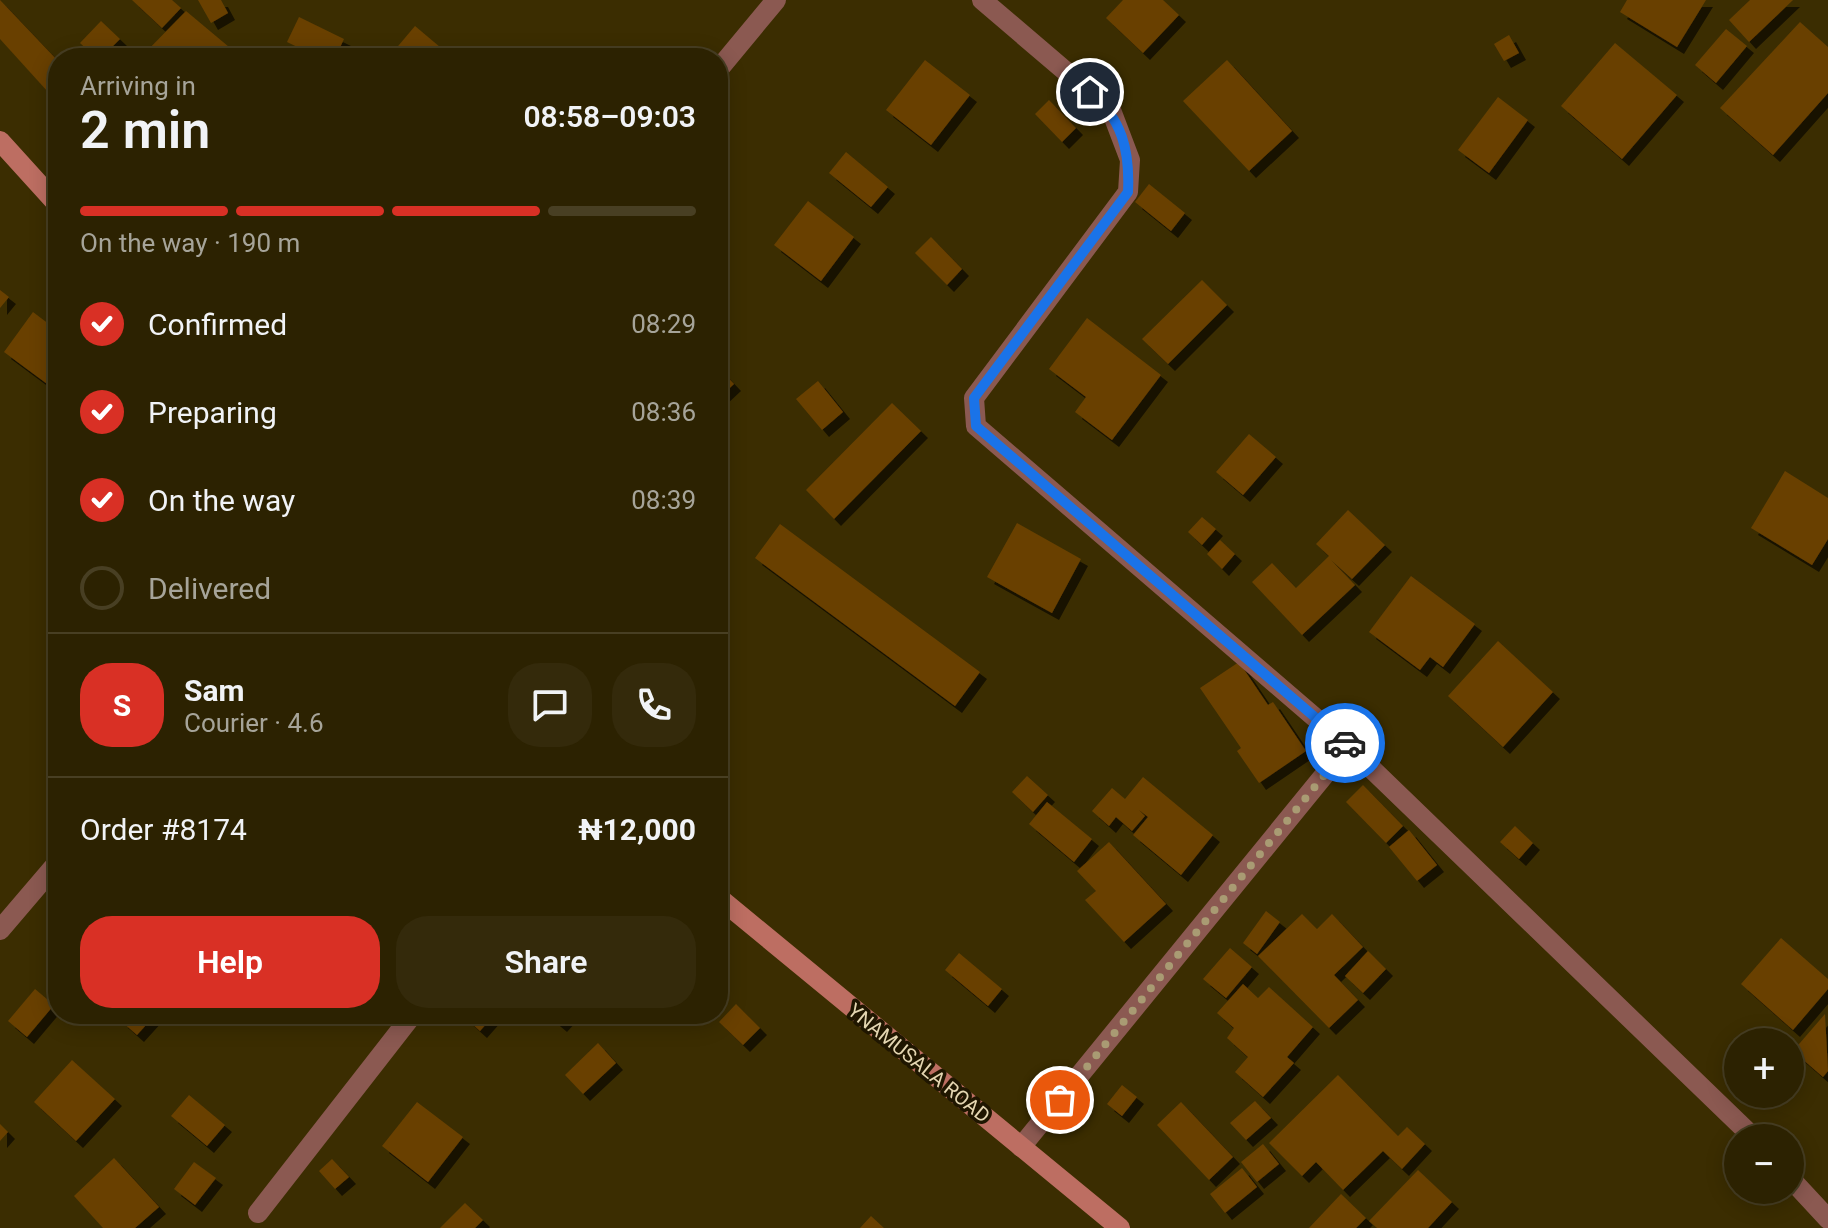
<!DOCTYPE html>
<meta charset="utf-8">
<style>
:root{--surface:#2c2201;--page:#342a0b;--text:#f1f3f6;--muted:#a6a499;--line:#483f23;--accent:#d93025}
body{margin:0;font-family:Roboto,sans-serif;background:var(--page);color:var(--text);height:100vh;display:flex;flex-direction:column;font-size:30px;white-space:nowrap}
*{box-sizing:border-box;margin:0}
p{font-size:26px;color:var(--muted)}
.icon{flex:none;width:44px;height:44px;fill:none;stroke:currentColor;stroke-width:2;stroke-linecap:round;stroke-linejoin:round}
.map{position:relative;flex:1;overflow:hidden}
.drawer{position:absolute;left:48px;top:48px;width:680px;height:976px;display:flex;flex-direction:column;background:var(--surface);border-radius:32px;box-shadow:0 4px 20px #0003,0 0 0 2px var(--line)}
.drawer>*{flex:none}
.buttons{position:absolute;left:1724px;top:1028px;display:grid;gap:16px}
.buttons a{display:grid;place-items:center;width:80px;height:80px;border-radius:50%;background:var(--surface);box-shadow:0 4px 20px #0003,0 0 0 2px var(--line);font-size:40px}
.pin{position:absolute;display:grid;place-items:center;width:68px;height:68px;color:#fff;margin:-34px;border:4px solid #fff;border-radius:50%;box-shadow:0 2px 8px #0007}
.courier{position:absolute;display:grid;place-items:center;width:80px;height:80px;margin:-40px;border:6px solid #1a73e8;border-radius:50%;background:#fff;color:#222;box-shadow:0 2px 10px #0007}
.overview em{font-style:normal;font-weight:600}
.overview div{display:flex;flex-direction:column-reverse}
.overview{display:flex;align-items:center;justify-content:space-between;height:136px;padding:0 32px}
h1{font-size:52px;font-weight:600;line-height:60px}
.bar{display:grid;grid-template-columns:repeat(4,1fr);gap:12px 8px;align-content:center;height:96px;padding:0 32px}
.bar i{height:10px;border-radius:6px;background:var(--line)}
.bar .on{background:var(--accent)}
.bar p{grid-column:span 4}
.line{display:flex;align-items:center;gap:20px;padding:0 32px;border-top:2px solid var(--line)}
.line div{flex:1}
.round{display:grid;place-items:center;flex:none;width:84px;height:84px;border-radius:32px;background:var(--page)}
ol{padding:0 32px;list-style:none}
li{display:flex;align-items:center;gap:24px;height:88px}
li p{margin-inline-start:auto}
li .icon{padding:8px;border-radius:50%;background:var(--accent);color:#fff;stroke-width:4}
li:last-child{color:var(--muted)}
li i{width:44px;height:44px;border:4px solid var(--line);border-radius:50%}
.cta{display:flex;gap:16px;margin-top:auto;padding:16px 32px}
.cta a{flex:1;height:92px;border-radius:32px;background:var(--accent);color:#fff;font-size:32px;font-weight:600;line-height:92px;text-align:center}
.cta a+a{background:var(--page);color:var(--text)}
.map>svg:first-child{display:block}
</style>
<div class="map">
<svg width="1828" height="1228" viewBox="0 0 1828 1228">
<defs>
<filter id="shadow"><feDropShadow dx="7" dy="7" stdDeviation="0" flood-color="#0009"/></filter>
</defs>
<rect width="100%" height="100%" fill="#3b2d01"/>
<path fill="#694000" filter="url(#shadow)" d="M 0,0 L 58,61 L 58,103 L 0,39 Z
M 132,0 L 172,0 L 181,8 L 162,28 Z
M 198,0 L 221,0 L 228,13 L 211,23 Z
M 1123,0 L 1163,0 L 1179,15 L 1143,53 L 1106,18 Z
M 1627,0 L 1706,0 L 1677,47 L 1620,12 Z
M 1750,0 L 1793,0 L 1749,42 L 1729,20 Z
M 186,11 L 229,47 L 219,58 L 140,58 Z
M 299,17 L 344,39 L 335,58 L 320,58 L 287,42 Z
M 101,21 L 120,39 L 101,58 L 96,58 L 80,43 Z
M 1800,22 L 1828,47 L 1828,93 L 1773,155 L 1720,108 Z
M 415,26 L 453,58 L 388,58 Z
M 1726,29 L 1747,46 L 1716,83 L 1695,65 Z
M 1509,35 L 1519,53 L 1504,61 L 1494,44 Z
M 1615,43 L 1677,95 L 1622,159 L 1561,106 Z
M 925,60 L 970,95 L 931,145 L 886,110 Z
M 1227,60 L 1292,131 L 1249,171 L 1183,101 Z
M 1498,97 L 1528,120 L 1489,173 L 1458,150 Z
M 1049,100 L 1076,128 L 1062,142 L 1035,114 Z
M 846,152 L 888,187 L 871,207 L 829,173 Z
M 1149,184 L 1185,213 L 1171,231 L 1135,202 Z
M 808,201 L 854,237 L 821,281 L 774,245 Z
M 931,237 L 962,269 L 947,285 L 915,253 Z
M 1202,280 L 1227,305 L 1168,364 L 1142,339 Z
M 0,290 L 9,297 L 0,308 Z
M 33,312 L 58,331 L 58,392 L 4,352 Z
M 1087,318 L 1161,375 L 1112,440 L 1075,412 L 1086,397 L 1049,369 Z
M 718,367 L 734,384 L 718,399 Z
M 818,381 L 843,412 L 822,430 L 796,399 Z
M 892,403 L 921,431 L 834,519 L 806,490 Z
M 1249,434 L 1276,457 L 1243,495 L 1216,472 Z
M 1785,471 L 1828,498 L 1828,539 L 1812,565 L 1751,528 Z
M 1348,510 L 1385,545 L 1352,579 L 1331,560 L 1355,585 L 1302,635 L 1252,582 L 1272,563 L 1296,588 L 1329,556 L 1316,544 Z
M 1202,517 L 1216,529 L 1202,545 L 1188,532 Z
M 1017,523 L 1081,559 L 1052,613 L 987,577 Z
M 780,524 L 980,672 L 955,706 L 755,558 Z
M 1220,540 L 1235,554 L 1222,569 L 1207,554 Z
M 1411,576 L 1475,624 L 1443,667 L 1430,657 L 1420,670 L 1369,632 Z
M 1498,641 L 1553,692 L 1503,747 L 1448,696 Z
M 1239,662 L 1268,705 L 1273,702 L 1306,751 L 1259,783 L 1237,751 L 1241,748 L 1200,688 Z
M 1027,776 L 1048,795 L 1033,812 L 1012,792 Z
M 1143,777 L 1213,835 L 1181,875 L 1133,835 L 1148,817 L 1139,810 L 1145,816 L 1132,831 L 1116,817 L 1109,826 L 1092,811 L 1112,788 L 1125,799 Z
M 1363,785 L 1403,826 L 1386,843 L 1346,802 Z
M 1047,802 L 1092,839 L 1074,862 L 1029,824 Z
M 1515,826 L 1533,843 L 1519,859 L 1500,842 Z
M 1409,830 L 1437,865 L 1417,881 L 1389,847 Z
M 1109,842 L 1166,904 L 1124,942 L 1085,900 L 1096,891 L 1077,871 Z
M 1266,911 L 1280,922 L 1257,954 L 1243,943 Z
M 1302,914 L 1317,929 L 1332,914 L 1363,947 L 1334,975 L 1358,1000 L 1329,1028 L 1258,956 Z
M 1781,938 L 1828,979 L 1828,989 L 1793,1030 L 1741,984 Z
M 1230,948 L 1252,967 L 1226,998 L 1203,979 Z
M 1368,951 L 1386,969 L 1363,993 L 1345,976 Z
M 959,953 L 1002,989 L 988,1006 L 945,970 Z
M 1243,984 L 1258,998 L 1269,987 L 1313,1027 L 1287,1057 L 1294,1063 L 1263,1097 L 1235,1072 L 1248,1057 L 1227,1038 L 1234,1028 L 1217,1013 Z
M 35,989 L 54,1005 L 27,1037 L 8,1021 Z
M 736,1004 L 760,1028 L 743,1045 L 719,1022 Z
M 127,1014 L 156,1014 L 137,1035 L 121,1021 Z
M 461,1014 L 495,1014 L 480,1031 Z
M 547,1014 L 570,1014 L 560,1025 Z
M 1825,1014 L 1828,1071 L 1823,1077 L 1793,1051 Z
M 598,1043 L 616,1063 L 583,1094 L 565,1075 Z
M 72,1060 L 115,1099 L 76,1141 L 34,1102 Z
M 1338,1075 L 1398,1136 L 1407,1127 L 1425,1144 L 1402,1169 L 1383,1151 L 1343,1190 L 1316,1162 L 1302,1176 L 1269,1143 Z
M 1122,1085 L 1137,1097 L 1122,1116 L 1107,1104 Z
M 189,1095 L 225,1125 L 207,1146 L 171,1116 Z
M 1255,1101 L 1271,1118 L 1246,1140 L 1230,1123 Z
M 417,1102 L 463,1137 L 428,1182 L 382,1146 Z
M 1181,1102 L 1233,1157 L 1209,1180 L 1157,1125 Z
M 0,1124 L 8,1132 L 0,1141 Z
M 1263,1144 L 1279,1164 L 1257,1182 L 1241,1162 Z
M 114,1158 L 159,1207 L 135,1228 L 103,1228 L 74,1196 Z
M 332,1159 L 349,1177 L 335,1189 L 319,1171 Z
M 194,1162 L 216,1178 L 195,1205 L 174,1189 Z
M 1242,1168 L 1257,1187 L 1225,1213 L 1210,1194 Z
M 1418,1170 L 1452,1202 L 1428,1228 L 1377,1228 L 1369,1221 Z
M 1341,1194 L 1366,1218 L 1356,1228 L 1309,1228 Z
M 465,1203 L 483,1220 L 475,1228 L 440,1228 Z
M 871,1216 L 884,1228 L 860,1228 Z"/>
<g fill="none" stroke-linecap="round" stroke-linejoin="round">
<path stroke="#8b5951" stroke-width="20" d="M 982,0 L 1111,110 L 1130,160 L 1128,192 L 974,398 L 976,426 L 1348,746 L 1754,1138
M 718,70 L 776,0
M 1021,1147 L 1348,746
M 1790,1178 L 1828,1219
M 258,1213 L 413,1014"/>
<path stroke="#8b5951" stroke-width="20" d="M 0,930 L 58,862"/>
<path stroke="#bd6e62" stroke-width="20" d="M 0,141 L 58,205
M 718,897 L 1120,1228"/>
</g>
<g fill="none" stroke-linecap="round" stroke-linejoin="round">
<path stroke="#a99b73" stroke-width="8" stroke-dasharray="0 14.4" d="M 1060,1100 L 1348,746 L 1345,743"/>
<path stroke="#1a73e8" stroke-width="10" d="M 1090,92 C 1122,119 1130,150 1128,192 L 974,398 L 976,426 L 1345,743"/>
</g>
<g text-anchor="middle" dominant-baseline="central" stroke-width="7" stroke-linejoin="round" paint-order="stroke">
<g font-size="20" fill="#e4d6b1" stroke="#1f1600">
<text transform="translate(919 1063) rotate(39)">YNAMUSALA ROAD</text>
</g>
</g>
</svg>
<div class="buttons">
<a>+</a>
<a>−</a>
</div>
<div class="pin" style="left:1060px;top:1100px;background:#ea580c"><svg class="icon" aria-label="bag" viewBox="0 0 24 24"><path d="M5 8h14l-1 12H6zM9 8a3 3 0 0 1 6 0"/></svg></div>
<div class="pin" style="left:1090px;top:92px;background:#1f2937"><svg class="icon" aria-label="home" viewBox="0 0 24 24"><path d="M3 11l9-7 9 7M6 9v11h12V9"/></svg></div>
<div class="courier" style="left:1345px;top:743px"><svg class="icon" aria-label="car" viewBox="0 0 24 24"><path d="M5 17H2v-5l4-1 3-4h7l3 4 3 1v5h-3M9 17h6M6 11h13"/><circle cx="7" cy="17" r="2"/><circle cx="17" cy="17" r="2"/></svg></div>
<section class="drawer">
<div class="overview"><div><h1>2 min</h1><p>Arriving in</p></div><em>08:58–09:03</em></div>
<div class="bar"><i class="on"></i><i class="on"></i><i class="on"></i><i></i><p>On the way · 190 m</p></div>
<ol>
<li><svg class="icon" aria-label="check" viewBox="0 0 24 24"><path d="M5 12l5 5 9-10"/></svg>Confirmed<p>08:29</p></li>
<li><svg class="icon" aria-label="check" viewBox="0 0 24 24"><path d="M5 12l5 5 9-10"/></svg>Preparing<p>08:36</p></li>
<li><svg class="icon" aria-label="check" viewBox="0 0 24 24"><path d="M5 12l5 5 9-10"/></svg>On the way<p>08:39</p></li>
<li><i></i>Delivered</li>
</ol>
<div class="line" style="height:144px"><b class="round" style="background:var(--accent);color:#fff">S</b><div><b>Sam</b><p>Courier · 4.6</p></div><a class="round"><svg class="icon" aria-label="chat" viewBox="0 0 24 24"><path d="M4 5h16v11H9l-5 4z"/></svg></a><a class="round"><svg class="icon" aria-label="phone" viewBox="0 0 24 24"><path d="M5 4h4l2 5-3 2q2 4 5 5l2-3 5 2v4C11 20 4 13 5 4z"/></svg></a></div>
<div class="line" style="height:104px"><div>Order #8174</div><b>₦12,000</b></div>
<div class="cta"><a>Help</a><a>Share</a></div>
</section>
</div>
